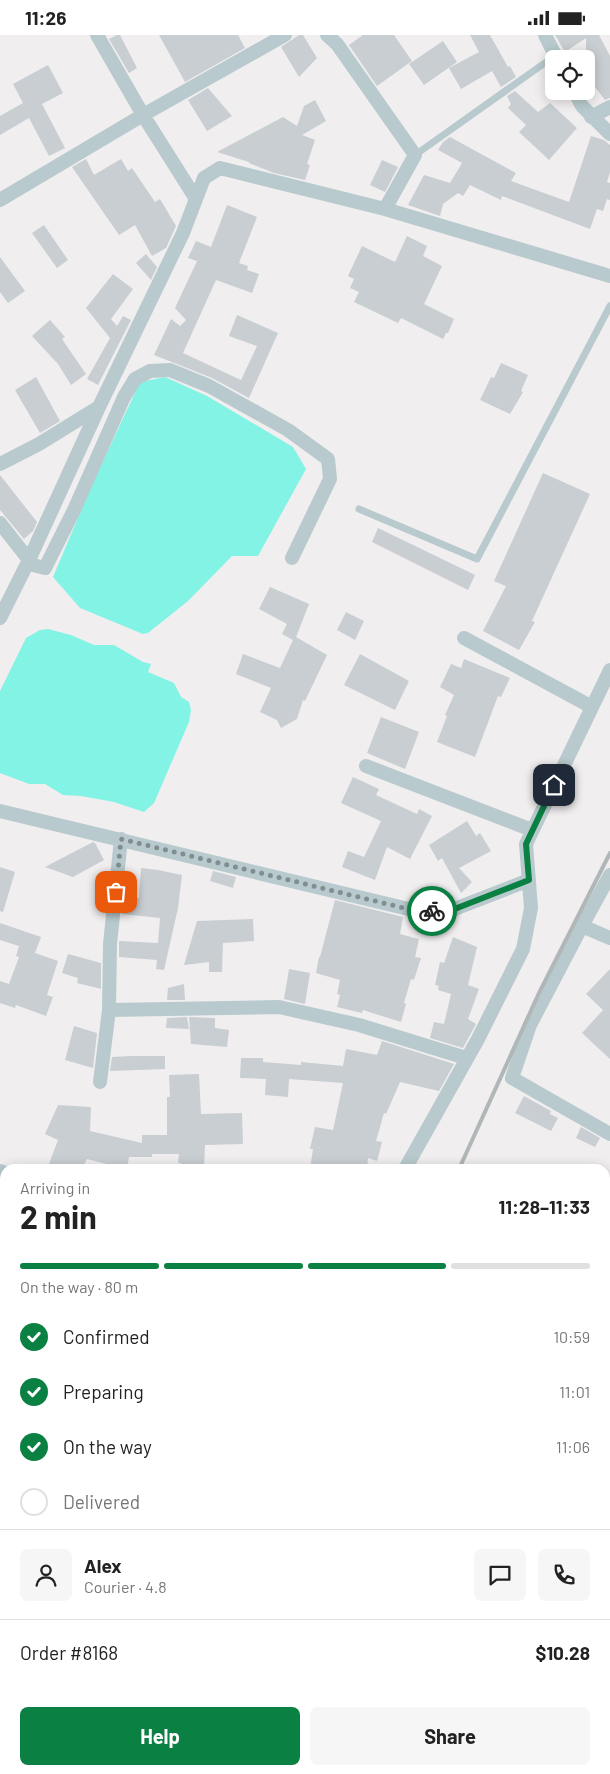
<!DOCTYPE html>
<meta charset="utf-8">
<style>
:root{--surface:#fff;--page:#f6f6f6;--text:#222;--muted:#767676;--line:#e0e0e0;--accent:#0b8043}
body{margin:0;font-family:Barlow,sans-serif;background:var(--page);color:var(--text);height:100vh;display:flex;flex-direction:column;font-size:19px;white-space:nowrap}
*{box-sizing:border-box;margin:0}
p{font-size:16px;color:var(--muted)}
.icon{flex:none;width:28px;height:28px;fill:none;stroke:currentColor;stroke-width:2;stroke-linecap:round;stroke-linejoin:round}
.map{position:relative;flex:1;overflow:hidden}
.details{position:absolute;left:0px;top:1129px;width:610px;height:611px;display:flex;flex-direction:column;background:var(--surface);border-radius:15px 15px 0 0;box-shadow:0 2px 12px #0003}
.details>*{flex:none}
.tools{position:absolute;left:545px;top:15px;display:grid;gap:10px}
.tools a{display:grid;place-items:center;width:50px;height:50px;border-radius:8px;background:var(--surface);box-shadow:0 2px 12px #0003;font-size:25px}
.pin{position:absolute;display:grid;place-items:center;width:42px;height:42px;color:#fff;margin:-21px;border-radius:10px;box-shadow:0 2px 8px #0006}
.courier{position:absolute;display:grid;place-items:center;width:50px;height:50px;margin:-25px;border:4px solid #0b8043;border-radius:50%;background:#fff;color:#222;box-shadow:0 1px 6px #0007}
.summary em{font-style:normal;font-weight:700}
.summary div{display:flex;flex-direction:column-reverse}
.summary{display:flex;align-items:center;justify-content:space-between;height:85px;padding:0 20px}
h1{font-size:32px;font-weight:700;line-height:38px}
.bar{display:grid;grid-template-columns:repeat(4,1fr);gap:8px 5px;align-content:center;height:60px;padding:0 20px}
.bar i{height:6px;border-radius:4px;background:var(--line)}
.bar .current{background:var(--accent)}
.bar p{grid-column:span 4}
.line{display:flex;align-items:center;gap:12px;padding:0 20px;border-top:1px solid var(--line)}
.line div{flex:1}
.round{display:grid;place-items:center;flex:none;width:52px;height:52px;border-radius:8px;background:var(--page)}
ol{padding:0 20px;list-style:none}
li{display:flex;align-items:center;gap:15px;height:55px}
li p{margin-inline-start:auto}
li .icon{padding:5px;border-radius:50%;background:var(--accent);color:#fff;stroke-width:4}
li:last-child{color:var(--muted)}
li i{width:28px;height:28px;border:2px solid var(--line);border-radius:50%}
.button{display:flex;gap:10px;margin-top:auto;padding:10px 20px}
.button a{flex:1;height:58px;border-radius:8px;background:var(--accent);color:#fff;font-size:20px;font-weight:700;line-height:58px;text-align:center}
.button a+a{background:var(--page);color:var(--text)}
.status{display:flex;justify-content:space-between;align-items:center;height:35px;padding:0 25px;background:var(--surface);direction:ltr}
.status svg{height:14px;fill:currentColor}
.map>svg:first-child{display:block}
</style>
<div class="status"><b>11:26</b><svg viewBox="0 0 49 12"><path d="M0 12V9h3v3zM5 12V6h3v6zM10 12V3h3v9zM15 12V0h3v12zM26 1h20v11H26zM47 4h2v5h-2z"/></svg></div>
<div class="map">
<svg width="610" height="1739" viewBox="0 0 610 1739">
<rect width="100%" height="100%" fill="#f1eeef"/>
<path fill="#82f3e4" d="M 165,342 L 207,361 L 293,412 L 306,434 L 258,521 L 232,521 L 188,566 L 148,598 L 143,599 L 80,573 L 53,542 L 91,452 L 140,347 Z
M 48,594 L 71,600 L 94,610 L 114,610 L 143,627 L 151,629 L 148,637 L 174,648 L 181,662 L 189,667 L 191,675 L 189,687 L 154,768 L 144,777 L 114,767 L 81,761 L 63,760 L 45,749 L 29,749 L 0,738 L 0,656 L 26,603 L 40,595 Z"/>
<path fill="#c8ced1" d="M 117,0 L 120,0 L 137,33 L 129,38 L 109,4 Z
M 159,0 L 238,0 L 245,13 L 185,47 Z
M 299,0 L 303,0 L 317,23 L 299,42 L 281,12 Z
M 363,0 L 394,0 L 412,26 L 377,51 L 349,10 Z
M 470,0 L 490,0 L 508,32 L 510,31 L 516,42 L 501,52 L 492,36 L 461,54 L 449,33 L 479,17 Z
M 555,0 L 599,0 L 610,21 L 610,63 L 605,65 L 586,40 L 586,3 L 565,17 Z
M 443,6 L 457,27 L 424,50 L 409,29 Z
M 48,30 L 63,58 L 42,69 L 65,113 L 49,121 L 29,83 L 0,100 L 0,81 L 23,68 L 13,49 Z
M 208,53 L 232,81 L 207,96 L 188,65 Z
M 515,56 L 538,77 L 550,68 L 577,93 L 549,125 L 519,97 L 526,90 L 508,73 L 511,69 L 507,61 Z
M 315,65 L 326,86 L 302,100 L 315,105 L 307,129 L 310,130 L 305,145 L 274,138 L 249,128 L 249,127 L 217,117 L 283,82 L 297,91 L 304,71 Z
M 591,101 L 604,105 L 610,110 L 610,137 L 607,147 L 610,148 L 610,165 L 607,164 L 603,176 L 597,174 L 590,194 L 502,161 L 501,165 L 470,150 L 463,161 L 458,158 L 443,169 L 440,181 L 408,170 L 424,140 L 450,148 L 462,128 L 438,115 L 443,107 L 450,102 L 516,138 L 511,146 L 569,167 Z
M 86,124 L 94,140 L 121,124 L 128,136 L 132,133 L 155,167 L 160,164 L 176,191 L 166,213 L 152,221 L 135,190 L 119,200 L 72,132 Z
M 382,125 L 398,132 L 385,157 L 370,150 Z
M 227,170 L 257,182 L 239,228 L 248,231 L 247,235 L 259,239 L 252,258 L 216,245 L 183,318 L 241,345 L 257,311 L 229,301 L 237,280 L 278,298 L 249,363 L 212,343 L 154,320 L 171,284 L 180,291 L 186,285 L 175,273 L 197,226 L 188,223 L 196,206 L 211,212 Z
M 44,190 L 68,225 L 57,233 L 32,198 Z
M 407,201 L 427,211 L 423,221 L 442,231 L 424,269 L 454,284 L 448,298 L 446,298 L 443,304 L 401,283 L 398,288 L 354,267 L 359,257 L 350,253 L 354,244 L 348,241 L 362,211 L 395,227 Z
M 146,219 L 157,232 L 151,245 L 136,228 Z
M 0,222 L 25,256 L 8,268 L 0,257 Z
M 113,239 L 133,254 L 111,284 L 117,291 L 123,281 L 131,285 L 98,350 L 87,344 L 110,303 L 86,273 Z
M 50,285 L 65,302 L 62,304 L 86,339 L 71,350 L 58,329 L 32,301 Z
M 501,328 L 528,340 L 521,356 L 523,357 L 510,379 L 480,365 L 491,342 L 494,343 Z
M 36,342 L 60,386 L 40,398 L 15,355 Z
M 543,438 L 590,459 L 532,586 L 535,587 L 519,615 L 483,596 L 506,551 L 494,546 Z
M 0,440 L 37,487 L 33,496 L 24,504 L 0,475 Z
M 378,493 L 475,540 L 468,555 L 372,507 Z
M 270,552 L 309,569 L 296,602 L 327,620 L 305,666 L 303,665 L 297,684 L 281,693 L 277,685 L 260,677 L 271,653 L 236,639 L 243,619 L 280,633 L 293,605 L 282,599 L 287,589 L 259,574 Z
M 346,577 L 364,586 L 355,605 L 337,595 Z
M 360,619 L 409,646 L 395,675 L 344,650 Z
M 464,624 L 510,643 L 501,662 L 498,661 L 475,722 L 437,707 L 447,681 L 445,680 L 454,660 L 440,652 L 451,629 L 461,633 Z
M 381,682 L 419,697 L 405,734 L 367,718 Z
M 353,742 L 379,754 L 376,760 L 417,779 L 419,774 L 432,781 L 410,824 L 387,812 L 375,845 L 342,832 L 348,816 L 364,822 L 381,786 L 341,768 Z
M 467,786 L 476,801 L 480,798 L 491,816 L 459,833 L 472,847 L 461,858 L 442,823 L 438,826 L 429,810 Z
M 93,807 L 95,808 L 104,825 L 73,842 L 45,832 Z
M 0,832 L 15,837 L 3,877 L 0,876 Z
M 141,833 L 158,835 L 182,840 L 178,873 L 164,935 L 156,934 L 157,925 L 119,922 L 119,906 L 158,908 L 160,883 L 122,879 L 124,861 L 139,863 Z
M 213,836 L 236,842 L 233,853 L 210,846 Z
M 335,865 L 403,882 L 400,899 L 419,904 L 415,922 L 421,923 L 414,945 L 411,944 L 404,968 L 406,969 L 401,987 L 363,975 L 362,978 L 337,972 L 340,960 L 337,959 L 340,945 L 316,938 L 319,922 L 320,922 Z
M 253,884 L 254,906 L 223,908 L 222,937 L 209,937 L 209,927 L 184,930 L 197,886 Z
M 0,888 L 41,902 L 35,918 L 58,926 L 47,960 L 53,962 L 46,981 L 16,970 L 15,973 L 0,968 L 0,946 L 9,949 L 19,922 L 16,921 L 19,911 L 0,905 Z
M 453,902 L 477,912 L 468,950 L 479,954 L 468,984 L 476,989 L 463,1013 L 430,1003 L 434,987 L 444,989 L 451,959 L 438,955 L 439,951 L 435,950 L 440,927 L 444,928 Z
M 68,919 L 101,928 L 101,954 L 77,948 L 78,943 L 62,938 Z
M 289,934 L 310,938 L 305,969 L 284,964 Z
M 610,934 L 610,1024 L 582,998 L 603,975 L 586,959 Z
M 184,949 L 185,965 L 167,965 L 168,953 Z
M 187,982 L 189,994 L 166,993 L 167,983 Z
M 189,982 L 215,983 L 215,993 L 229,995 L 227,1012 L 191,1009 Z
M 74,991 L 97,998 L 93,1033 L 65,1025 Z
M 382,1006 L 454,1029 L 439,1056 L 400,1047 L 386,1079 L 384,1078 L 376,1106 L 382,1107 L 377,1126 L 368,1123 L 367,1134 L 310,1134 L 313,1114 L 310,1114 L 315,1092 L 333,1095 L 343,1048 L 289,1044 L 288,1062 L 265,1060 L 266,1044 L 240,1043 L 241,1023 L 263,1023 L 263,1027 L 301,1030 L 301,1027 L 343,1031 L 346,1014 L 377,1020 Z
M 132,1021 L 165,1021 L 165,1034 L 110,1036 L 112,1022 Z
M 199,1039 L 201,1079 L 242,1078 L 243,1109 L 205,1110 L 204,1134 L 181,1134 L 181,1128 L 178,1128 L 179,1119 L 152,1119 L 152,1122 L 129,1122 L 127,1134 L 87,1124 L 82,1134 L 47,1134 L 58,1105 L 45,1099 L 58,1070 L 91,1072 L 90,1096 L 142,1108 L 142,1100 L 167,1100 L 167,1062 L 170,1062 L 169,1040 Z
M 524,1061 L 551,1076 L 550,1079 L 558,1083 L 551,1096 L 515,1078 Z
M 581,1092 L 600,1103 L 595,1112 L 576,1103 Z"/>
<g fill="none" stroke-linecap="round" stroke-linejoin="round">
<g stroke="#6da1ad" stroke-width="25">
<path id="trunk" d="M 605,1646 L 610,1636
M 557,1739 L 559,1735"/>
</g>
<path stroke="#b8cacd" stroke-width="7" d="M 415,120 L 556,20
M 359,474 L 477,524 L 610,271"/>
<path stroke="#b8cacd" stroke-width="14" d="M 97,0 L 143,80 L 196,164
M 327,0 L 337,9 L 415,120 L 385,174
M 545,0 L 557,24
M 574,56 L 582,71 L 610,99
M 591,82 L 610,72
M 0,165 L 143,80 L 285,0
M 0,429 L 39,409 L 99,372
M 0,488 L 33,530 L 45,533 L 74,475 L 124,362 L 135,344 L 150,336 L 170,335 L 209,351 L 288,395 L 328,424 L 330,444 L 292,523
M 0,583 L 29,525 L 99,372 L 183,198 L 204,143 L 220,133 L 385,174 L 610,241
M 464,603 L 592,672
M 366,731 L 532,795
M 0,776 L 421,877 L 452,875 L 529,845
M 610,840 L 582,891 L 530,990 L 512,1043 L 610,1099
M 582,891 L 610,903
M 109,975 L 279,972 L 359,990 L 466,1023
M 100,1047 L 109,975 L 110,909 L 121,804
M 405,1134 L 478,1004 L 523,914 L 531,873 L 526,809 L 610,635
M 0,1136 L 5,1138
M 0,1278 L 5,1278
M 605,1336 L 610,1338
M 605,1379 L 610,1371
M 467,1735 L 475,1739
M 0,1737 L 35,1739
M 88,1739 L 90,1735"/>
<use href="#trunk" stroke="#96c0c8" stroke-width="22"/>
<path stroke="#b0b7b9" stroke-width="4" d="M 459,1134 L 539,958 L 610,818
M 167,1739 L 169,1735"/>
</g>
<g fill="none" stroke-linecap="round" stroke-linejoin="round">
<path stroke="#818e90" stroke-width="5" stroke-dasharray="0 9" d="M 116,857 L 121,804 L 420,877 L 432,876"/>
<path stroke="#0b8043" stroke-width="6" d="M 432,876 L 452,875 L 529,845 L 526,809 L 554,750"/>
</g>
</svg>
<div class="tools">
<a><svg class="icon" aria-label="locate" viewBox="0 0 24 24"><circle cx="12" cy="12" r="6"/><path d="M12 2v4M12 18v4M2 12h4M18 12h4"/></svg></a>
</div>
<div class="pin" style="left:116px;top:857px;background:#ea580c"><svg class="icon" aria-label="bag" viewBox="0 0 24 24"><path d="M5 8h14l-1 12H6zM9 8a3 3 0 0 1 6 0"/></svg></div>
<div class="pin" style="left:554px;top:750px;background:#1f2937"><svg class="icon" aria-label="home" viewBox="0 0 24 24"><path d="M3 11l9-7 9 7M6 9v11h12V9"/></svg></div>
<div class="courier" style="left:432px;top:876px"><svg class="icon" aria-label="bike" viewBox="0 0 24 24"><circle cx="6" cy="16" r="4"/><circle cx="18" cy="16" r="4"/><path d="M6 16l4-8h5l3 8M10 8l3 8H6M13 5h3"/></svg></div>
<section class="details">
<div class="summary"><div><h1>2 min</h1><p>Arriving in</p></div><em>11:28–11:33</em></div>
<div class="bar"><i class="current"></i><i class="current"></i><i class="current"></i><i></i><p>On the way · 80 m</p></div>
<ol>
<li><svg class="icon" aria-label="check" viewBox="0 0 24 24"><path d="M5 12l5 5 9-10"/></svg>Confirmed<p>10:59</p></li>
<li><svg class="icon" aria-label="check" viewBox="0 0 24 24"><path d="M5 12l5 5 9-10"/></svg>Preparing<p>11:01</p></li>
<li><svg class="icon" aria-label="check" viewBox="0 0 24 24"><path d="M5 12l5 5 9-10"/></svg>On the way<p>11:06</p></li>
<li><i></i>Delivered</li>
</ol>
<div class="line" style="height:90px"><a class="round"><svg class="icon" aria-label="person" viewBox="0 0 24 24"><circle cx="12" cy="8" r="4"/><path d="M4 21q1-7 8-7t8 7"/></svg></a><div><b>Alex</b><p>Courier · 4.8</p></div><a class="round"><svg class="icon" aria-label="chat" viewBox="0 0 24 24"><path d="M4 5h16v11H9l-5 4z"/></svg></a><a class="round"><svg class="icon" aria-label="phone" viewBox="0 0 24 24"><path d="M5 4h4l2 5-3 2q2 4 5 5l2-3 5 2v4C11 20 4 13 5 4z"/></svg></a></div>
<div class="line" style="height:65px"><div>Order #8168</div><b>$10.28</b></div>
<div class="button"><a>Help</a><a>Share</a></div>
</section>
</div>
